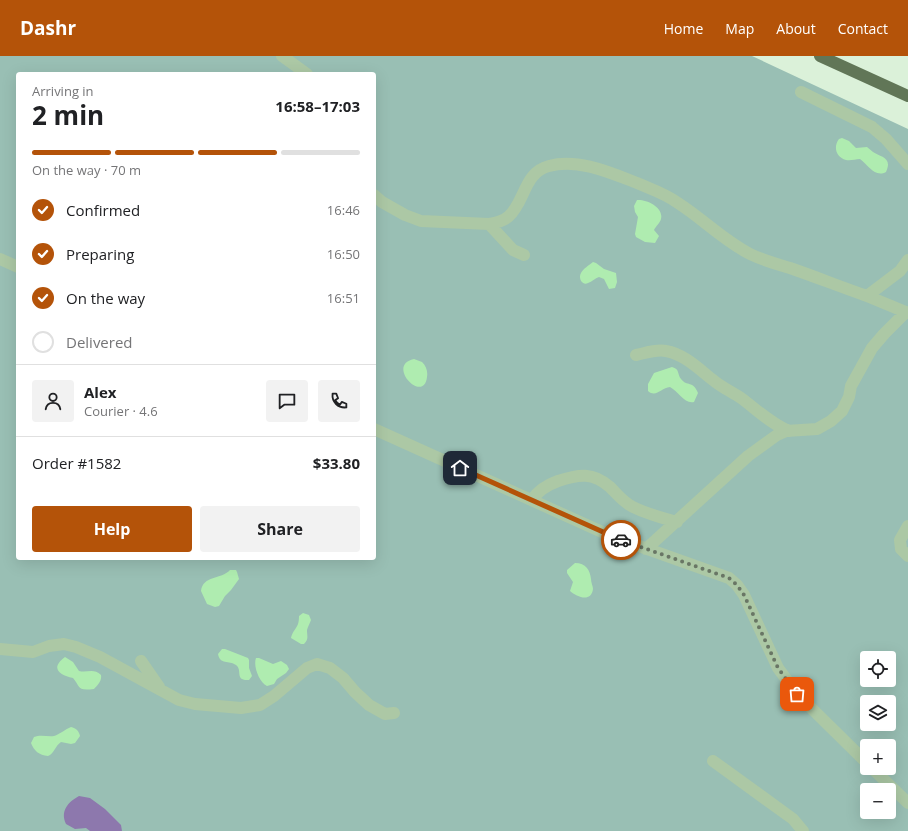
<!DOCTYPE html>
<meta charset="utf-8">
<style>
:root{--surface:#fff;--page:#f2f2f2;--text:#202124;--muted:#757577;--line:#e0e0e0;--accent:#b45309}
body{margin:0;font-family:"Open Sans",sans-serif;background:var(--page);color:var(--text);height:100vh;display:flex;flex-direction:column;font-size:15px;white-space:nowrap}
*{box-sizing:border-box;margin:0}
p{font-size:13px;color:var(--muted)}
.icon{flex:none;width:22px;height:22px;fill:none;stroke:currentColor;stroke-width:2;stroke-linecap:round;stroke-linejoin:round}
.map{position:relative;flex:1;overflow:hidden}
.drawer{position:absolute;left:16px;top:16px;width:360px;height:488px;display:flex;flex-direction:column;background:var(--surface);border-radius:4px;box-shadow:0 4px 16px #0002}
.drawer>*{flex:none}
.buttons{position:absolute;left:860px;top:595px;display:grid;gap:8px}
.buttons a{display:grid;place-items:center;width:36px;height:36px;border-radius:4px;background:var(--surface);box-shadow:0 4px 16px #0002;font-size:20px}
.pin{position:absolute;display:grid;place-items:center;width:34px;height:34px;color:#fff;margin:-17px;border-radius:8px;box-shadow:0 2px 6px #0006}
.courier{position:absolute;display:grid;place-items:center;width:40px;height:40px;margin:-20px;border:3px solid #b45309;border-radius:50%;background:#fff;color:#222;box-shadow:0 1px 5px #0007}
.headline em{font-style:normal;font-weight:700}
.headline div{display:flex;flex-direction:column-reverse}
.headline{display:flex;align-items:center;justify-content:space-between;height:68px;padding:0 16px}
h1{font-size:26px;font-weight:700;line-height:30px}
.bar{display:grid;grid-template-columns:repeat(4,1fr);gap:6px 4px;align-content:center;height:48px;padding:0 16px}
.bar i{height:5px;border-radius:3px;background:var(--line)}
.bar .on{background:var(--accent)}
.bar p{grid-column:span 4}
.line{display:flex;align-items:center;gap:10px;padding:0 16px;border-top:1px solid var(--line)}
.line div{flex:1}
.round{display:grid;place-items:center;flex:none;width:42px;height:42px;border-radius:4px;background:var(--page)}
ol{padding:0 16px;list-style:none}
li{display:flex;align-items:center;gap:12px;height:44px}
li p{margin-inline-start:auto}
li .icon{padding:4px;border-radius:50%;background:var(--accent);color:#fff;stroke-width:4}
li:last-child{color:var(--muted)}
li i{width:22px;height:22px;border:2px solid var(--line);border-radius:50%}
.button{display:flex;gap:8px;margin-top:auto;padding:8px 16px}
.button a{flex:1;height:46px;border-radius:4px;background:var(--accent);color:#fff;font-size:16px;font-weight:700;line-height:46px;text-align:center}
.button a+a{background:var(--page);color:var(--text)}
header{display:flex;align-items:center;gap:24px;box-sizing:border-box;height:56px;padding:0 20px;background:var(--accent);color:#fff}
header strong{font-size:19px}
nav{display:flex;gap:22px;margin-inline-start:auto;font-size:14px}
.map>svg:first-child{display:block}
</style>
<header>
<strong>Dashr</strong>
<nav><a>Home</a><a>Map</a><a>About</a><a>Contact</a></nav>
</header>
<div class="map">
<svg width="908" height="775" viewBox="0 0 908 775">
<rect width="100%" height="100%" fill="#dbf1d9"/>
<path fill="#99bfb4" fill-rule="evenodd" d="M 0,0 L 752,0 L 908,73 L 908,775 L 0,775 ZM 18,18 L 374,18 L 374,502 L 18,502 ZM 867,602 L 889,602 L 889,624 L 867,624 ZM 867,646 L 889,646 L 889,668 L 867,668 ZM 867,690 L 889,690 L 889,712 L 867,712 ZM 867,734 L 889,734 L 889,756 L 867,756 Z"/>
<path fill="#afecb0" d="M 842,82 L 849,85 L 856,92 L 867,91 C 869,93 871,94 873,96 C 880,101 893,101 886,116 C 875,122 868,109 860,103 C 855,103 851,105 846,104 C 836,101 833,91 839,83 Z
M 637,144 C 646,143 664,151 661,163 C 660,167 656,170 654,174 L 659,180 L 655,187 L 645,186 L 636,181 L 635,178 L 638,161 L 635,156 L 634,150 Z
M 593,206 L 596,207 L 604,213 L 616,217 L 617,226 L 615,232 L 609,233 L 604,223 L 599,221 C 595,222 592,226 588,227 C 582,230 578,222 581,217 C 583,213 589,209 593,206 Z
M 414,303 L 422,306 C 426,310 428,315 427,321 C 424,349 385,309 414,303 Z
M 672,311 C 680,313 677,318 681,323 C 687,331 693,324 698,337 L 694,346 C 684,348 679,336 670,331 C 661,332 656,342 648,335 L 648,328 L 654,317 Z
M 575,507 C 586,507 590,514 591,523 C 591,527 593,530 593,533 C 591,547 577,541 570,535 L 573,526 L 567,517 L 567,514 Z
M 230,514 L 236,514 L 237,516 L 239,523 L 231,534 L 225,540 L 219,550 L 215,551 L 207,548 L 201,535 C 203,519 221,524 230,514 Z
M 303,557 L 309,559 L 311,564 C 310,567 308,570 307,574 C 307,580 309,583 304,588 L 301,588 L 291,582 C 294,571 299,573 299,560 Z
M 222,593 L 225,593 L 248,602 L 249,604 L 249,612 L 252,620 L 249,624 C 234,625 243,614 236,609 C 229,604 220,609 218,598 Z
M 65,601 L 73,606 L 79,615 C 87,617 94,612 101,619 C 102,625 98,629 94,633 C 76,635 81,631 73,622 C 59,619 50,612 65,601 Z
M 256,602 L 259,602 L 273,608 L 281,605 L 287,609 L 289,613 L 286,617 L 277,623 L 274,628 L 267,630 C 259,626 253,610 256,602 Z
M 71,671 C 76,672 79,675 80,680 L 75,687 L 71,688 L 61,686 C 55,690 54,698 48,700 C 39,699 34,695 31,687 L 34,681 C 41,678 47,681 54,680 C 58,679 66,673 71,671 Z"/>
<path fill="#8d78ad" d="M 79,740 L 90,742 L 105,753 L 121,769 L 122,775 L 90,775 L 86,772 L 75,773 L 66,768 C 60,755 68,746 79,740 Z"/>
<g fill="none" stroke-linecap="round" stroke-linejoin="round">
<path stroke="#acc8a5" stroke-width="12" d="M 282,0 L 307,18
M 801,36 L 872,71 L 886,83 L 908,108
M 374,139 L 382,146 L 405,159 L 421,165 L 489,168 C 496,167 504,165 509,160 C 525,146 524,116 549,110 C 578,102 611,117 637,127 C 651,133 666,138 678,147 C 703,163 723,184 750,198 C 762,204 777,208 790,212 C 816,221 841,231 867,240
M 489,168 L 513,194 L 524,199
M 0,203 L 18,211
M 908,204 L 900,215 L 867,240 L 908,257
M 636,299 C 646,297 656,293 666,295 C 684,298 699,313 713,324 C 721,331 732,336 741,342 C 756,353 771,368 789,375
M 374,373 L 611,480 L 729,522 L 737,529 L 744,539 L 778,612 L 797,638 L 867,707
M 532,444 C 538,434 547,429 558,425 C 579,418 593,416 610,431 C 617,438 623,446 633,451 C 647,458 662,462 677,466
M 908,470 L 900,484 L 901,493 L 908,500
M 646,493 L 748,400 L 777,379 L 786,375 L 817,373 L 831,365 L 842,355 L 849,341 L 851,330 L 872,292 L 884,278 L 906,256
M 0,593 L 33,596 L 49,590 L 64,588 L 76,591 L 100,601 L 179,644 L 195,648 L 241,652 L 260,649 L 274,640 L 307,612 L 317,608 L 330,612 L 343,622 L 355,636 L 369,649 L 385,658 L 394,657
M 141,605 L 159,631
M 713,705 L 793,763 L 803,775
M 872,712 L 908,747"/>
<path stroke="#617657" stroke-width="12" d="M 820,0 L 908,40"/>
</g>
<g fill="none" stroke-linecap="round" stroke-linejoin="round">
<path stroke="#697665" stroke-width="4" stroke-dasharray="0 7.2" d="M 621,484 L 729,522 L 737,529 L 744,539 L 778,612 L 797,638"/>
<path stroke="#b45309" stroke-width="5" d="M 460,412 L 621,484"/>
</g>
</svg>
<div class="buttons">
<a><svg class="icon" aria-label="locate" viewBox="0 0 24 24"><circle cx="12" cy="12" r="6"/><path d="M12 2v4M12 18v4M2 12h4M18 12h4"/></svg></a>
<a><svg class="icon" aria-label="layers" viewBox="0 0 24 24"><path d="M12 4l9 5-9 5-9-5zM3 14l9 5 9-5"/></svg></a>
<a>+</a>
<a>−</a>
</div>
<div class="pin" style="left:797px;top:638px;background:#ea580c"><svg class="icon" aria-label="bag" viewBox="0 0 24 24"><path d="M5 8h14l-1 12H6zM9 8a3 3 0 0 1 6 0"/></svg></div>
<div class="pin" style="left:460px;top:412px;background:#1f2937"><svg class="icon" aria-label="home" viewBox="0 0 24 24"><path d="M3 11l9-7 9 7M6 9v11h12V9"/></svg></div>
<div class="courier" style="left:621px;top:484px"><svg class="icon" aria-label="car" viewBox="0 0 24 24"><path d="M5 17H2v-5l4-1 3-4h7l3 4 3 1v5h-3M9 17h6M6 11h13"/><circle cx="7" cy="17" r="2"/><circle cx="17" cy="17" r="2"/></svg></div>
<section class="drawer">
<div class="headline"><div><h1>2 min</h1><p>Arriving in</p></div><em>16:58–17:03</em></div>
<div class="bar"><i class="on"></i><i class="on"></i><i class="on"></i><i></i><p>On the way · 70 m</p></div>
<ol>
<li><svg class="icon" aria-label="check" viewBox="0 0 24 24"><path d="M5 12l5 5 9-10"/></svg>Confirmed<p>16:46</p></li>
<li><svg class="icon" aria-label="check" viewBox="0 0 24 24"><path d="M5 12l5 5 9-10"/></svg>Preparing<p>16:50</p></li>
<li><svg class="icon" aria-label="check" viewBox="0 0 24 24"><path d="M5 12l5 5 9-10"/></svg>On the way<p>16:51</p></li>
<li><i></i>Delivered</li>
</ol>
<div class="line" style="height:72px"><a class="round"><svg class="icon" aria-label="person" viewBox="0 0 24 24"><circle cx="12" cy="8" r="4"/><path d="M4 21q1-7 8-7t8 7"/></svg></a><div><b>Alex</b><p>Courier · 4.6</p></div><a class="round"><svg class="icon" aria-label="chat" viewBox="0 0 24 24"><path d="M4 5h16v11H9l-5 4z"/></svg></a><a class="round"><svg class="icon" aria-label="phone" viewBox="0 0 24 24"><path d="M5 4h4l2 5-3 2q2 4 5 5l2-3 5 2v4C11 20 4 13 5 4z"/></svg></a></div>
<div class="line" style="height:52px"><div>Order #1582</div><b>$33.80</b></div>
<div class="button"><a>Help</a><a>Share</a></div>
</section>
</div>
